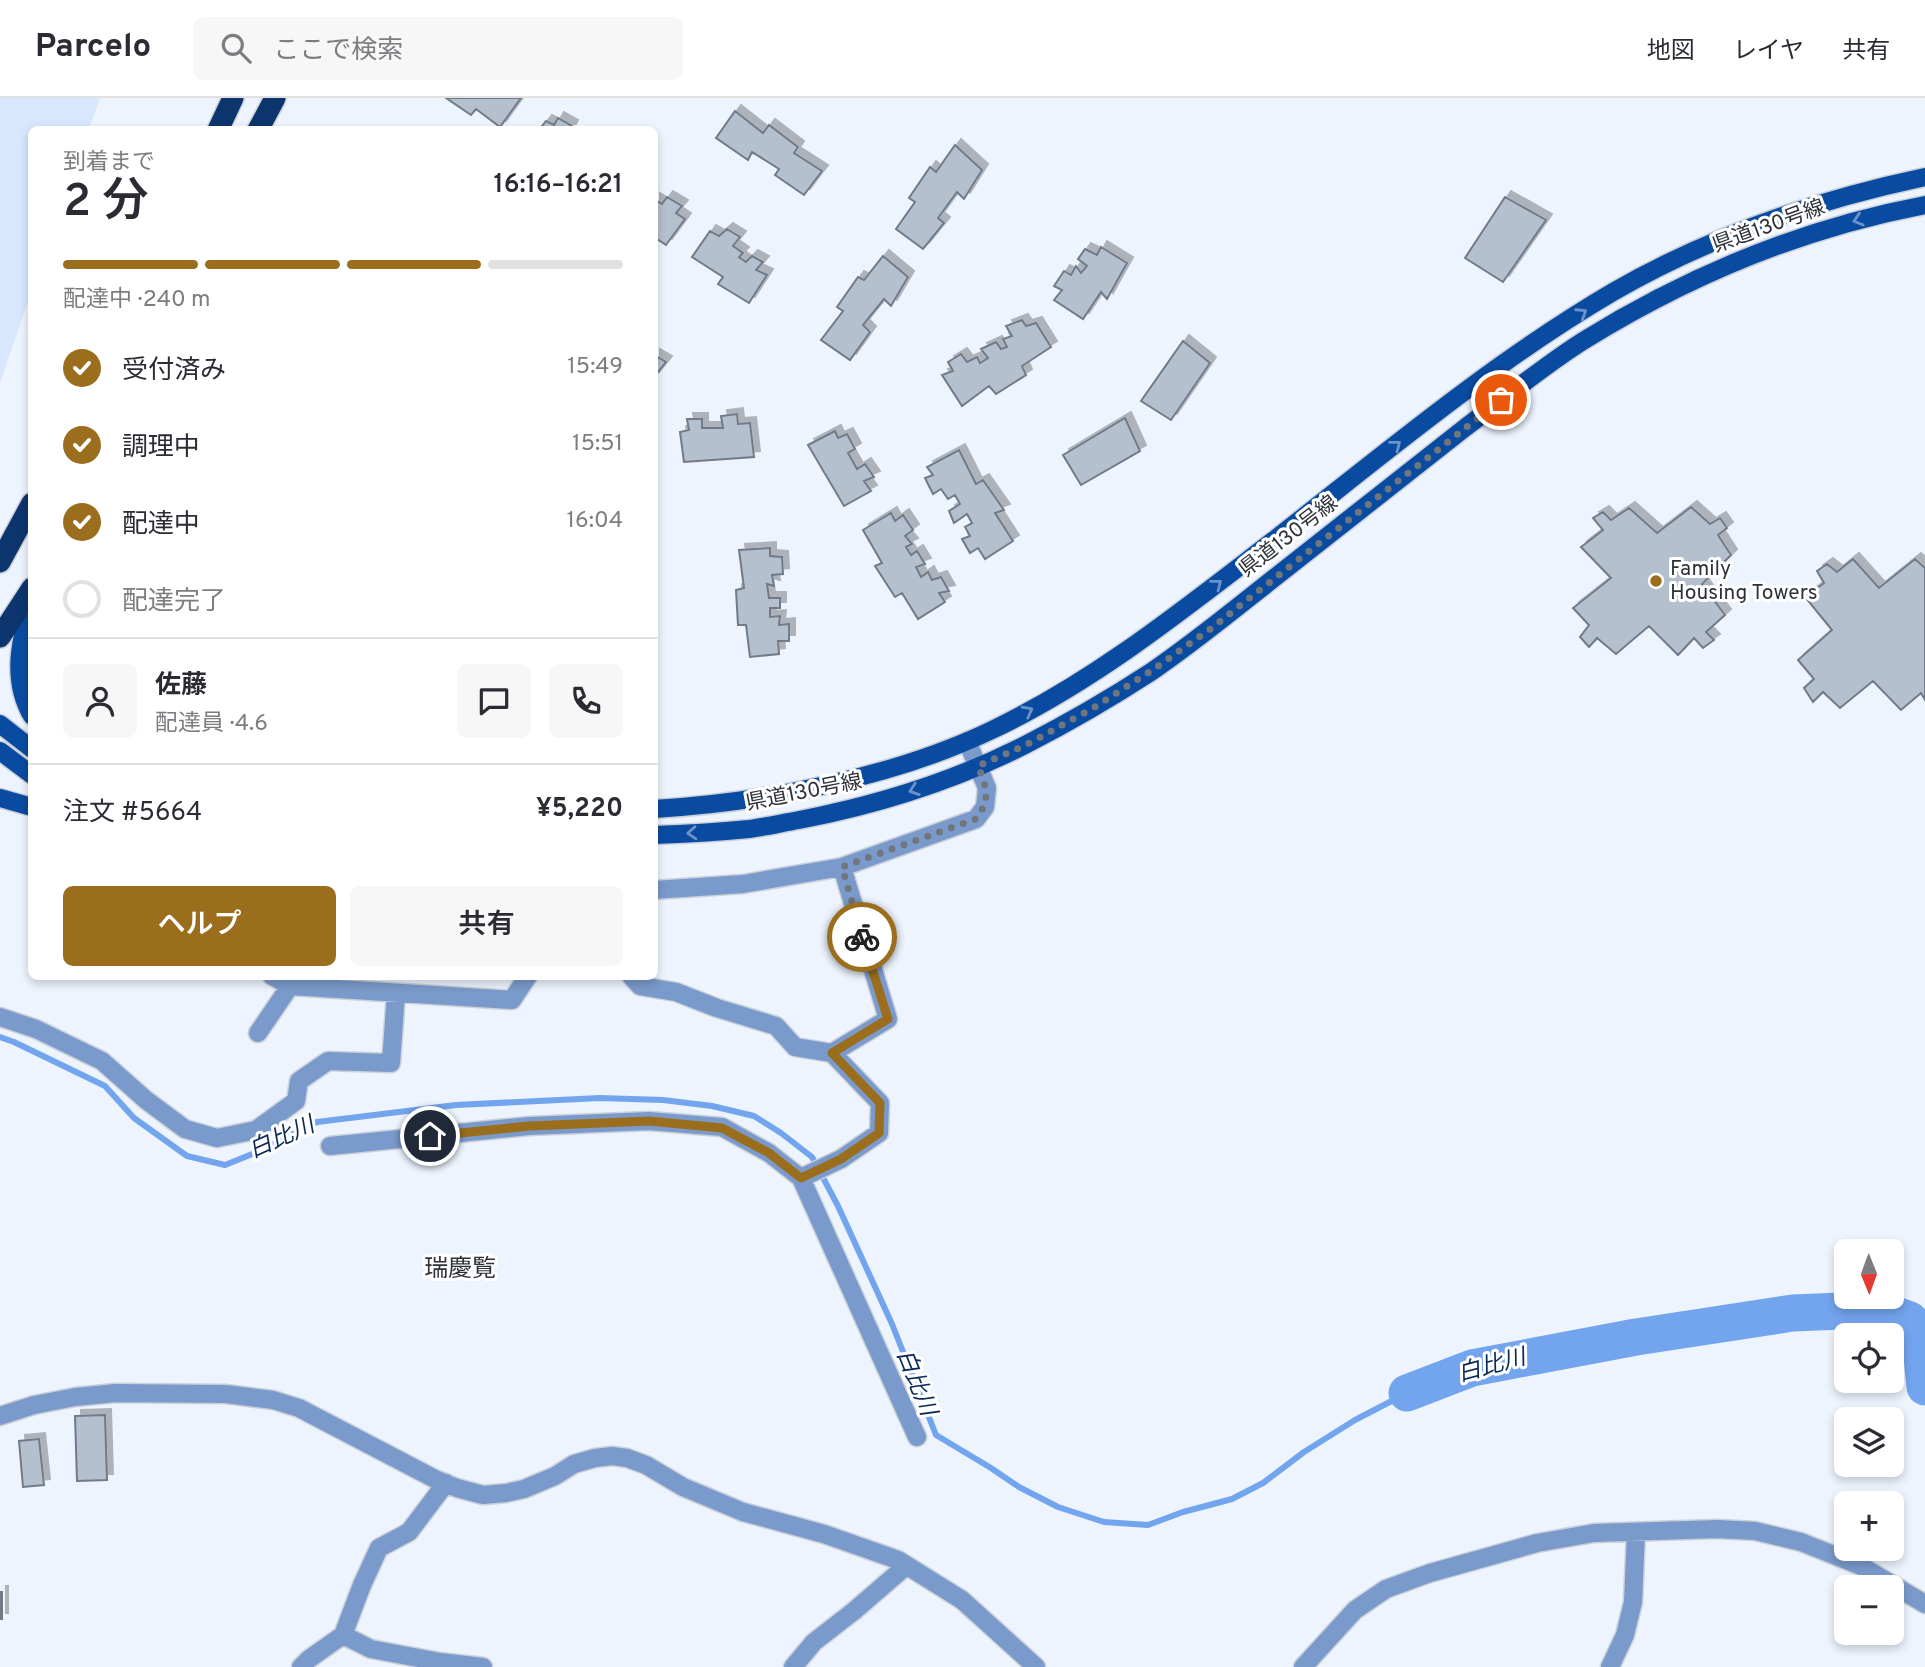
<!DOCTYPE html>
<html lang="ja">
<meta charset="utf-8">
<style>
:root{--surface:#fff;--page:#f7f7f7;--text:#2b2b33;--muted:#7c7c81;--line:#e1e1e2;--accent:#9a6e1d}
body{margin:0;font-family:Overpass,"Noto Sans JP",sans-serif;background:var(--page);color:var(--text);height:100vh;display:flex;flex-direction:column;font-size:26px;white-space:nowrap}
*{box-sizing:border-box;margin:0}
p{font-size:23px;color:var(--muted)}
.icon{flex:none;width:38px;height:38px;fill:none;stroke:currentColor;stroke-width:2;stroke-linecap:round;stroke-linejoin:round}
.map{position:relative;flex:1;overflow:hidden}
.sheet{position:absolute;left:28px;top:28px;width:630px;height:854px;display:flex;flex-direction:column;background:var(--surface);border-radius:10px;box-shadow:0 4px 10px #0003}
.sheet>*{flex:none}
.needle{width:46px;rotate:179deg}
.tools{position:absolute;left:1834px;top:1141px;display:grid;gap:14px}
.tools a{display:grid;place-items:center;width:70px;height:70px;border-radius:10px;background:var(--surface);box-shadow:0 4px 10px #0003;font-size:35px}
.pin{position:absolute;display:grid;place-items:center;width:60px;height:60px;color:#fff;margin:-30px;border:4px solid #fff;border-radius:50%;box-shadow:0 2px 7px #0007}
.courier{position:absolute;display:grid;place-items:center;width:70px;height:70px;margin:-35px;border:5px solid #9a6e1d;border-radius:50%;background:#fff;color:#222;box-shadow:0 2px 9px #0007}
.head em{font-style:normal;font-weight:600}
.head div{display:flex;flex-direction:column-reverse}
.head{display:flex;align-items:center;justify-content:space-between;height:119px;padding:0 35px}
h1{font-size:46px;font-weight:600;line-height:52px}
.bar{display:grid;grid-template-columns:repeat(4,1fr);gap:10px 7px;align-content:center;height:84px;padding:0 35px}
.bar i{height:9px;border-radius:5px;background:var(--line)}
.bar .current{background:var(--accent)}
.bar p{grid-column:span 4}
.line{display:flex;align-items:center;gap:18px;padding:0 35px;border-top:2px solid var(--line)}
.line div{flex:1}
.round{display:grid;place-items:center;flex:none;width:74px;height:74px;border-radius:10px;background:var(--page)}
ol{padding:0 35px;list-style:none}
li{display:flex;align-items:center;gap:21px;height:77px}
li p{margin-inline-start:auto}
li .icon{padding:7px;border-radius:50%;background:var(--accent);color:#fff;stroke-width:4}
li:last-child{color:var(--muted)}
li i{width:38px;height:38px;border:4px solid var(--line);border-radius:50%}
.action{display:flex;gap:14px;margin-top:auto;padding:14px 35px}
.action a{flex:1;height:80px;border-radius:10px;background:var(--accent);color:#fff;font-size:28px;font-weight:600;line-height:80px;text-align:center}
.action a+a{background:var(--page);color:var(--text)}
header{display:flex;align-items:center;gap:42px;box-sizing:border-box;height:98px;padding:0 35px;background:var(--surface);border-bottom:2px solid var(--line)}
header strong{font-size:33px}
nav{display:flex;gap:38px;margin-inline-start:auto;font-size:24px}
.search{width:490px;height:63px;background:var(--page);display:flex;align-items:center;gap:18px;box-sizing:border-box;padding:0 24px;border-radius:10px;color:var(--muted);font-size:26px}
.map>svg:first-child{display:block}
</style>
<header>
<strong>Parcelo</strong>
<div class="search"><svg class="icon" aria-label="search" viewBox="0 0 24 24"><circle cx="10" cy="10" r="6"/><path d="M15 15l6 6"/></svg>ここで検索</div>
<nav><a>地図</a><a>レイヤ</a><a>共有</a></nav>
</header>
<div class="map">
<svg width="1925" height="1569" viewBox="0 0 1925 1569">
<defs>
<filter id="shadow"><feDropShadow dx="6" dy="-6" stdDeviation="0" flood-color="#0004"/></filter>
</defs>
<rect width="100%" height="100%" fill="#edf4fe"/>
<path fill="#d8e7fe" d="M 0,0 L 100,0 L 89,31 L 32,32 L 31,195 L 0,285 Z"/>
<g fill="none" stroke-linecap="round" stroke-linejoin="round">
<path stroke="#73a4ee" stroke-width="6" d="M 0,939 L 14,944 L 105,988 L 134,1020 L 187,1058 L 225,1067 L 260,1053 L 317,1024 L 456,1007 L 600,1000 L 663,1002 L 712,1008 L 754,1018 L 781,1035 L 812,1059 L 838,1108 L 892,1226 L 936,1337 L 991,1370 L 1019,1389 L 1058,1409 L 1104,1424 L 1148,1427 L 1183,1414 L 1232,1401 L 1263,1385 L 1304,1354 L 1355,1322 L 1407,1295"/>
<path stroke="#73a4ee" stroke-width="37" d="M 1407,1295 L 1472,1270 L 1636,1239 L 1793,1215 L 1842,1213 L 1891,1215 L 1910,1222 L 1920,1239 L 1925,1289"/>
</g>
<path fill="#b5c0cf" stroke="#717a89" stroke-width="2" filter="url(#shadow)" d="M 446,0 L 521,0 L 500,29 L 476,11 L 471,17 Z
M 735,13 L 763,35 L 769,27 L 798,49 L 794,55 L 822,73 L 804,97 L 775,77 L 779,71 L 752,54 L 748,62 L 716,40 Z
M 558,20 L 572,28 L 570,32 L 539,32 L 546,23 L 554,27 Z
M 955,47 L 982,72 L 964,101 L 957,94 L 938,120 L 944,125 L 923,151 L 896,131 L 915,104 L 909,100 L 930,69 L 936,74 Z
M 667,99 L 682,108 L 676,115 L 685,121 L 666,147 L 654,139 L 654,101 L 662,106 Z
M 1505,99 L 1546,122 L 1503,184 L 1465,160 Z
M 727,131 L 740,139 L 733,148 L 743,155 L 739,159 L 746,164 L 752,158 L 763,164 L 756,172 L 767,177 L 749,205 L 718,186 L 723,179 L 692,159 L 710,133 L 719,138 Z
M 1101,149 L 1127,165 L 1107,201 L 1101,194 L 1083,221 L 1054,202 L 1062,192 L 1054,188 L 1064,173 L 1071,177 L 1076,168 L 1081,175 L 1087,168 L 1078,161 L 1085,151 L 1097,157 Z
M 883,158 L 908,179 L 891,208 L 884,201 L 863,227 L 870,234 L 850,262 L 821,242 L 843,213 L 837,209 L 858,179 L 864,182 Z
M 1022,222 L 1026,228 L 1036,225 L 1051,249 L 1022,268 L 1026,277 L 996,296 L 989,288 L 962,308 L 942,277 L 953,273 L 948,264 L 961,256 L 967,264 L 977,259 L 980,265 L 988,260 L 981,251 L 996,244 L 1001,251 L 1007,249 L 1003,241 L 1012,238 L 1006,228 Z
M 1183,243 L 1210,265 L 1171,322 L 1141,303 Z
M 654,257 L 666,264 L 654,279 Z
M 737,316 L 738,326 L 750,325 L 754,359 L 684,364 L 680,334 L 689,332 L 687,321 L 702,321 L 702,330 L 723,330 L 721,318 Z
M 1125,320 L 1140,353 L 1081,387 L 1063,357 Z
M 835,333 L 838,340 L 847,336 L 855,351 L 848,355 L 857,371 L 865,366 L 874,379 L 864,383 L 871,393 L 844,408 L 808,347 Z
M 959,352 L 976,386 L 983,382 L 1004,412 L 995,415 L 1013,443 L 985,461 L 978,450 L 970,455 L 962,441 L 970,438 L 965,429 L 972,425 L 967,416 L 954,425 L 949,413 L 960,406 L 955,397 L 948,401 L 941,391 L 933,396 L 925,380 L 933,377 L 927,369 Z
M 1691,409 L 1710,426 L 1720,420 L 1727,430 L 1718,437 L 1731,457 L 1702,486 L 1725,517 L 1706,534 L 1714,542 L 1703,550 L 1694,540 L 1678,557 L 1649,528 L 1616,556 L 1597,540 L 1589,549 L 1580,539 L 1589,527 L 1573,510 L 1611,480 L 1581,449 L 1603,432 L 1593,420 L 1603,414 L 1611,422 L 1629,410 L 1657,435 Z
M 891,415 L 895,423 L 903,417 L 913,432 L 905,438 L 912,446 L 906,449 L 911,457 L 917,453 L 925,466 L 916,469 L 921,479 L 928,474 L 932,482 L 941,479 L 949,493 L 939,495 L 945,504 L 918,521 L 902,495 L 895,499 L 875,468 L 882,465 L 863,432 Z
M 770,450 L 770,458 L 782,459 L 783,476 L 772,477 L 774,488 L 767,486 L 769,500 L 780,500 L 780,510 L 770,510 L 770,519 L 780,518 L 779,527 L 789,526 L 789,543 L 778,543 L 779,556 L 750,559 L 746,527 L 738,527 L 736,492 L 744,490 L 739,452 Z
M 1853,461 L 1879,490 L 1915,461 L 1925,470 L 1925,602 L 1921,595 L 1901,612 L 1873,583 L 1840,610 L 1823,594 L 1813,604 L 1804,590 L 1814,581 L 1798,562 L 1832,532 L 1805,499 L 1824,485 L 1817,473 L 1827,466 L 1837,474 Z
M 105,1317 L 107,1382 L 77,1383 L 75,1318 Z
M 39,1341 L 44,1387 L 23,1389 L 19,1343 Z
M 0,1494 L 2,1494 L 2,1521 L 0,1521 Z"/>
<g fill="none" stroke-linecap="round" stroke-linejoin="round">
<g stroke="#cbd1da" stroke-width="21">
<path id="minor" d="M 654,792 L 743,786 L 842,769 L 976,721 L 985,709 L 987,690 L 967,643
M 295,878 L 290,888 L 512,902 L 528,878
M 631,878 L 640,888 L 676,894 L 717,910 L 776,928 L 795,949 L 832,955 L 888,921 L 842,769
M 0,919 L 36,931 L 102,963 L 146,1002 L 185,1031 L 217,1040 L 256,1032 L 296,1003 L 299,983 L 328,963 L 391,965 L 396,895
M 258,935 L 290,888 L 272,878
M 330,1048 L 529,1028 L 649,1023 L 722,1029 L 769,1055 L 801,1080 L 841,1061 L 879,1035 L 880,1005 L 832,955
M 801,1080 L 917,1339
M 0,1318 L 34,1307 L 75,1299 L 116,1295 L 226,1296 L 273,1302 L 299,1310 L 435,1381 L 457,1390 L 483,1397 L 506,1395 L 524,1391 L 555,1378 L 574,1366 L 595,1360 L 612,1358 L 627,1360 L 646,1367 L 683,1389 L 743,1414 L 824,1436 L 898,1462 L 962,1502 L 1036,1569
M 343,1537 L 362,1487 L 379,1450 L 409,1434 L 446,1385
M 301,1569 L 309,1561 L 343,1537 L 371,1551 L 440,1564 L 483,1569
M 793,1569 L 814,1544 L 854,1513 L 906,1468
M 1303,1569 L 1355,1512 L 1386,1491 L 1430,1475 L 1498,1456 L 1537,1445 L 1594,1435 L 1718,1431 L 1755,1433 L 1801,1444 L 1861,1468 L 1925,1506
M 1610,1569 L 1625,1537 L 1633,1504 L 1636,1434"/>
</g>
<g stroke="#cbd1da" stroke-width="21">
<path id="major" d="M 32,501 C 21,539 10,581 32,618
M 0,626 L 32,651
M 0,653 L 32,677
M 0,700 L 32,709
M 654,711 C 762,705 894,679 992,632 C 1095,583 1184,511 1274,442 C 1384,356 1492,265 1613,194 C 1710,138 1816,102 1925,79
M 654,737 C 686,736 718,734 749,731 C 765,729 782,725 799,722 C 877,707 954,683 1025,647 C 1068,625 1111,600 1151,574 C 1195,544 1236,510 1278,477 C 1341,428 1403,378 1466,329 C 1505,300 1542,269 1583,243 C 1688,178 1803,130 1925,107"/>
</g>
<g stroke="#cbd1da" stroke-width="24">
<path id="highway" d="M 218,32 L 233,0
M 258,32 L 275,0
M 0,464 L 32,405
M 0,539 L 32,490"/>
</g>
<use href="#minor" stroke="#7a9acb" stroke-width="18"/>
<use href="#major" stroke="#0a4ba2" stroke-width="18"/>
<use href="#highway" stroke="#0d356d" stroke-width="21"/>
</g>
<defs><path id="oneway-chevron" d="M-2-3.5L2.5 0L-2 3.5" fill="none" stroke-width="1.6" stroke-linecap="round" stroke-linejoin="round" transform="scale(1.75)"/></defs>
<g stroke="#6c93c7">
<use href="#oneway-chevron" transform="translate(1858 122) rotate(163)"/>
<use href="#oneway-chevron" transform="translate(1582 215) rotate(-33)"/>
<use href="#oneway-chevron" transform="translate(1396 347) rotate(-38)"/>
<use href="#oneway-chevron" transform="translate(1217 486) rotate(-38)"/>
<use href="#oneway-chevron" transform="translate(1028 613) rotate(-28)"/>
<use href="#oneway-chevron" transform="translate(914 692) rotate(161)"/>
<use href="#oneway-chevron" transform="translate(692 735) rotate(176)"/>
</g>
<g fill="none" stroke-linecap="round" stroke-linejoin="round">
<path stroke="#71767d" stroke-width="7" stroke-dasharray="0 12.6" d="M 862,839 L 842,769 L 976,721 C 991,701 987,691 978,668 L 1026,647 L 1093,610 L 1151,573 L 1209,532 L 1501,302"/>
<path stroke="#9a6e1d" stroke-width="9" d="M 430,1038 L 529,1028 L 649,1023 L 722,1030 L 769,1055 L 801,1080 L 841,1061 L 879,1035 L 880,1005 L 832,955 L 888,921 L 862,839"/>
</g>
<circle fill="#9a6e1d" stroke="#fff" stroke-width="2.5" cx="1656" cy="483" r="7"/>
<g text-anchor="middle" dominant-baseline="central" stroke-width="6" stroke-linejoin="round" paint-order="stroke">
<g font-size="21" fill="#2e3238" stroke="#fff">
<text transform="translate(1769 129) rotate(-20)">県道130号線</text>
<text transform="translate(1289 439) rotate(-38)">県道130号線</text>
<text transform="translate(804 695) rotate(-11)">県道130号線</text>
</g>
<g font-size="21" fill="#2e3238" stroke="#fff" text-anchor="start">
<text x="1670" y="471">Family<tspan x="1670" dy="24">Housing Towers</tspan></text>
</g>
<g font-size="23" font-style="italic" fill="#092956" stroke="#fff">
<text transform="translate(282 1041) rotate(-24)">白比川</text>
<text transform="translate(1492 1269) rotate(-15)">白比川</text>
<text transform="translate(915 1285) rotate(68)">白比川</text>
</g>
<g font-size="24" fill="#2e3238" stroke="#fff">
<text x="460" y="1172">瑞慶覧</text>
</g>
</g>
</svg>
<div class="tools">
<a><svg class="needle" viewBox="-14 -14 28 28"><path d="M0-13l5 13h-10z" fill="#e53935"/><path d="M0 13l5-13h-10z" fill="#7c7c81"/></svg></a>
<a><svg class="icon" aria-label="locate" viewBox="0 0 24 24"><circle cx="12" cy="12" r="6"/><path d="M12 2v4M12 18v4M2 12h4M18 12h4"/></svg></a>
<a><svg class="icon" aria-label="layers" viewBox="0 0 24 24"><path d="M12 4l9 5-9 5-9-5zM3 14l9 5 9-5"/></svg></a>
<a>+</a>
<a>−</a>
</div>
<div class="pin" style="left:1501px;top:302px;background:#ea580c"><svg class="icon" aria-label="bag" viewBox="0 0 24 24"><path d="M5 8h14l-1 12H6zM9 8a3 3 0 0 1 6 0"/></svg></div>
<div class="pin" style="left:430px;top:1038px;background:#1f2937"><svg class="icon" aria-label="home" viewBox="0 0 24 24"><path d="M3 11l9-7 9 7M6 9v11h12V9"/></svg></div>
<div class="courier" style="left:862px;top:839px"><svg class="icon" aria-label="bike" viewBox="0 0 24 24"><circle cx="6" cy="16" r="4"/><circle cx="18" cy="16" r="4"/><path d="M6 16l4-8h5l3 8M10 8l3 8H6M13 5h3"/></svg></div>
<section class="sheet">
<div class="head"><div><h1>2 分</h1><p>到着まで</p></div><em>16:16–16:21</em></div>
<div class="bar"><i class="current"></i><i class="current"></i><i class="current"></i><i></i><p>配達中 · 240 m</p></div>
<ol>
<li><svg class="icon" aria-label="check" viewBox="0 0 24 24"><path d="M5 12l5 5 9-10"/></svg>受付済み<p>15:49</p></li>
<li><svg class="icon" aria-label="check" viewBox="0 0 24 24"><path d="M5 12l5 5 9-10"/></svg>調理中<p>15:51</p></li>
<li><svg class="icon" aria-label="check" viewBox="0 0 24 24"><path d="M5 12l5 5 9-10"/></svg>配達中<p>16:04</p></li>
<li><i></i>配達完了</li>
</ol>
<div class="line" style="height:126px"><a class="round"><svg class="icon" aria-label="person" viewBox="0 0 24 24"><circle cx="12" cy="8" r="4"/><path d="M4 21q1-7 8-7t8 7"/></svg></a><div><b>佐藤</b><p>配達員 · 4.6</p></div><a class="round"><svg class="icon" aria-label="chat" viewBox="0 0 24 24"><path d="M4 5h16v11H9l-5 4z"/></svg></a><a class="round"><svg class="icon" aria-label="phone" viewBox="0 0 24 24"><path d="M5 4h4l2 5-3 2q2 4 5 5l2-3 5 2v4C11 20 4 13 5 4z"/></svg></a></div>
<div class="line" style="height:91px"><div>注文 #5664</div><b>¥5,220</b></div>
<div class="action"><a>ヘルプ</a><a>共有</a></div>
</section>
</div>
